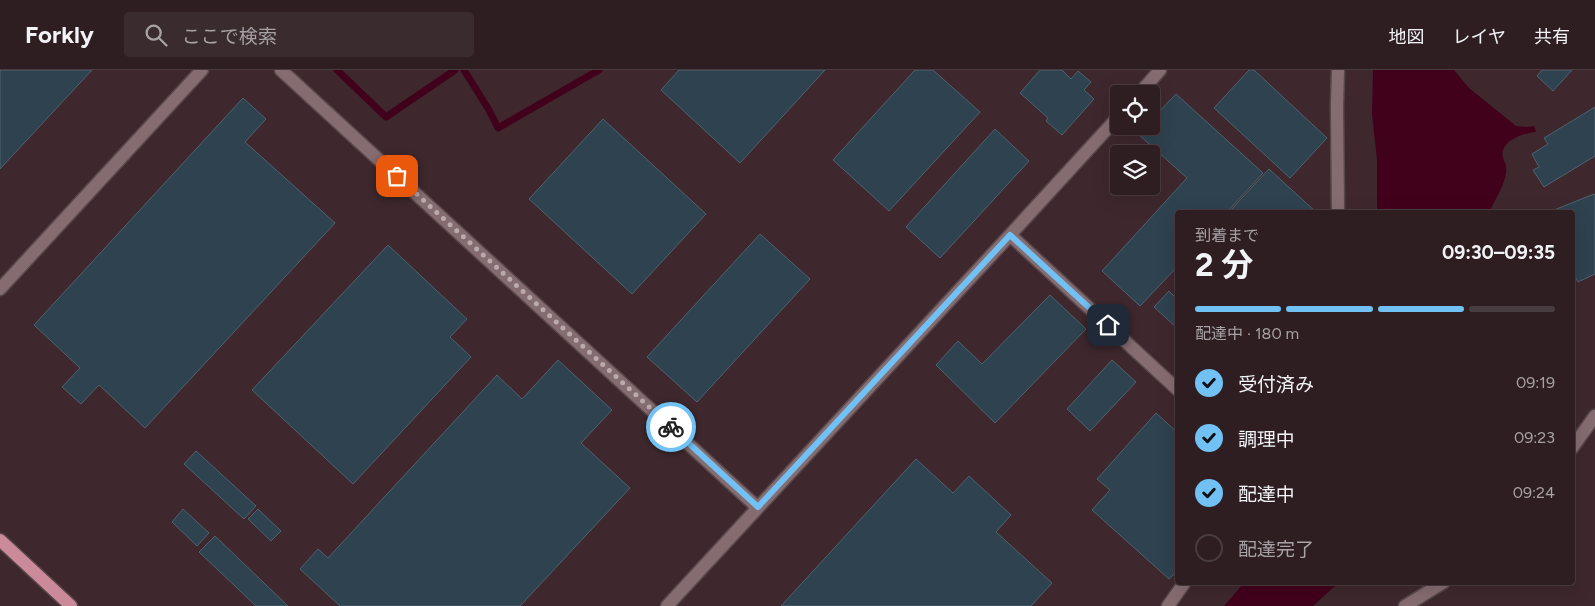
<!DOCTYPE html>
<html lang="ja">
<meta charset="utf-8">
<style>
:root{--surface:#2e1e22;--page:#3a2b2f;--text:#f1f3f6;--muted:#a7a2a5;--line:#493c40;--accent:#71c1f5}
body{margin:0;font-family:Figtree,"Noto Sans JP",sans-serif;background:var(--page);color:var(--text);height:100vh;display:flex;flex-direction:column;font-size:19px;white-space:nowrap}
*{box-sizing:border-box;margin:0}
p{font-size:16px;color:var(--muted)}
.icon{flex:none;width:28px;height:28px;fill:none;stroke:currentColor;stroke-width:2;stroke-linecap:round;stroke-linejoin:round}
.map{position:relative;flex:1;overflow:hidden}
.sheet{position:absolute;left:1175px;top:140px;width:400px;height:375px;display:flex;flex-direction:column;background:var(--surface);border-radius:5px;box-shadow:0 5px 20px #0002,0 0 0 1px var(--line)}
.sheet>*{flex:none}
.fabs{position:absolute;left:1110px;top:15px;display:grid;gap:10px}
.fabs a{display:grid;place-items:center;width:50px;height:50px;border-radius:5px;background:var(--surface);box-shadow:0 5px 20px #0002,0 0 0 1px var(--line);font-size:25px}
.pin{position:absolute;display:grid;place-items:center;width:42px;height:42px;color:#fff;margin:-21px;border-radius:10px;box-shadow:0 2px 8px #0006}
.courier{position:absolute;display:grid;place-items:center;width:50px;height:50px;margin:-25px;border:4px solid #71c1f5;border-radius:50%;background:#fff;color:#222;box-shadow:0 1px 6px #0007}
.summary em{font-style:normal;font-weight:700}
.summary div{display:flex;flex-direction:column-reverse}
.summary{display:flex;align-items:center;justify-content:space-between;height:85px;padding:0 20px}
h1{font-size:32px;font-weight:700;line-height:38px}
.bar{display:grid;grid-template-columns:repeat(4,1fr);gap:8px 5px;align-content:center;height:60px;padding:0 20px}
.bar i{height:6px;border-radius:4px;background:var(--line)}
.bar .active{background:var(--accent)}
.bar p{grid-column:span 4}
ol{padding:0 20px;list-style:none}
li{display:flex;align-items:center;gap:15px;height:55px}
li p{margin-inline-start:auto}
li .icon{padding:5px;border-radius:50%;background:var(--accent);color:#111;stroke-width:4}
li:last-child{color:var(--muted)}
li i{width:28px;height:28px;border:2px solid var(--line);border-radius:50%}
header{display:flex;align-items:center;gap:30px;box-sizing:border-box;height:70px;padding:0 25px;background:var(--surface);border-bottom:1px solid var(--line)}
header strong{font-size:24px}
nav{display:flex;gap:28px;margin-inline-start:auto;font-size:18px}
.search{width:350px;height:45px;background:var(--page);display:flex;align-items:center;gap:12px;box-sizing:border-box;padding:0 18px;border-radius:5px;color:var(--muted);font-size:19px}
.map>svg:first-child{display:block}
</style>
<header>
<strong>Forkly</strong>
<div class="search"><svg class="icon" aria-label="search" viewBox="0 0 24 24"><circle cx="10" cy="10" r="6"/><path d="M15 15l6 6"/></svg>ここで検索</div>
<nav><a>地図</a><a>レイヤ</a><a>共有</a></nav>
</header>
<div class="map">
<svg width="1595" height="536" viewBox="0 0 1595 536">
<rect width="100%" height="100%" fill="#3e282d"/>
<path fill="#42011b" d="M 1373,0 L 1454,0 L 1469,18 L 1516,56 L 1526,57 L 1534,56 L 1536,62 C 1523,63 1499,71 1503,88 C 1505,93 1507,96 1506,103 C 1504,116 1495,130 1489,142 L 1377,142 L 1377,90 L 1372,44 Z
M 1244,513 L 1244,512 L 1338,513 L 1313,536 L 1224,536 Z"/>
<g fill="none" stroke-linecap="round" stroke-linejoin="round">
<path stroke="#42011b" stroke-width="7" d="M 337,0 L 386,47 L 455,0
M 464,0 L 489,40 L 498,58 L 599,0"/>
</g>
<path fill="#2f424f" stroke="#4e6270" d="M 0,0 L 92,0 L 0,99 Z
M 679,0 L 825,0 L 740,93 L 661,20 Z
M 915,0 L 933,0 L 980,42 L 889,141 L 833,90 Z
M 1040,0 L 1062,0 L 1071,9 L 1078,1 L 1091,12 L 1084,20 L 1094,29 L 1062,65 L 1046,51 L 1048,48 L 1020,23 Z
M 1249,0 L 1254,0 L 1327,68 L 1290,108 L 1214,38 Z
M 1542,0 L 1572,0 L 1553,21 L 1537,6 Z
M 1176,24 L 1263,103 L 1227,142 L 1178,142 L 1178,196 L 1140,236 L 1102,201 L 1187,108 L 1138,64 L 1146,56 L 1151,56 L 1151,50 Z
M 243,28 L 266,49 L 245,72 L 335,153 L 145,358 L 99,315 L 81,334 L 62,317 L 80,298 L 34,255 Z
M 1595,37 L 1595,86 L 1544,117 L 1533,100 L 1539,97 L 1532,84 L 1548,74 L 1544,68 Z
M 603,49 L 706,144 L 632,224 L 529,129 Z
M 995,59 L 1029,91 L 940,188 L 906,157 Z
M 1269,99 L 1316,142 L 1229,142 Z
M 1594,124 L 1595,125 L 1595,204 L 1578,212 L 1572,201 L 1572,142 L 1549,142 Z
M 760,164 L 810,209 L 697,332 L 647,287 Z
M 388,175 L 467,249 L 450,267 L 471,287 L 353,414 L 252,320 Z
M 1169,221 L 1174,226 L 1178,222 L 1178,259 L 1154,237 Z
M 1050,225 L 1086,259 L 995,353 L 936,295 L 958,271 L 982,294 Z
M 558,290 L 612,340 L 581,373 L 630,418 L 520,536 L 340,536 L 300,499 L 318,479 L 328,488 L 497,305 L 522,329 Z
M 1112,290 L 1136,312 L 1090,361 L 1067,339 Z
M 1156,343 L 1178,363 L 1178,500 L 1169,509 L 1092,440 L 1110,420 L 1097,409 Z
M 196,381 L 256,436 L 244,449 L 184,394 Z
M 916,389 L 953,423 L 969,406 L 1011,445 L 996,462 L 1052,513 L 1031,536 L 781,536 Z
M 183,439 L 209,463 L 197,476 L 172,452 Z
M 258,439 L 281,461 L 271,471 L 248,449 Z
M 215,466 L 288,536 L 256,536 L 199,482 Z"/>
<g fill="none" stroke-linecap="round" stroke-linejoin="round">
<g stroke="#58474a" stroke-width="15">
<path id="minor" d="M 281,0 L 757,437
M 1139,24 L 1160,0
M 1338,142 L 1337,36 L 1338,0
M 1010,165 L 1178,320
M 0,219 L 202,0
M 1572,378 L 1595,346
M 667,536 L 1010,165 L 1119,46
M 1168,536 L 1185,512
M 1405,536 L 1444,512"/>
</g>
<g stroke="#58474a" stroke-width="15">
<path id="major" d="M 0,470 L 71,536"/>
</g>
<use href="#minor" stroke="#856c71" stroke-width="12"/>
<use href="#major" stroke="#cb8a99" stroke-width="12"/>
</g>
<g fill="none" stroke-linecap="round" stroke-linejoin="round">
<path stroke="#bbaaad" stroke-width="5" stroke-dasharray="0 9" d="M 397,106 L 671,357"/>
<path stroke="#71c1f5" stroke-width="6" d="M 671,357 L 758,437 L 1010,165 L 1108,255"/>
</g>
</svg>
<div class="fabs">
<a><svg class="icon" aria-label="locate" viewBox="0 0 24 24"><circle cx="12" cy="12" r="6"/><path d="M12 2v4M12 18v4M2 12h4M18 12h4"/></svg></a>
<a><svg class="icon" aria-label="layers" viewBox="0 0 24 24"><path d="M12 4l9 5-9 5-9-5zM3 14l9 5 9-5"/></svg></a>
</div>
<div class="pin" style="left:397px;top:106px;background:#ea580c"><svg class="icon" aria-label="bag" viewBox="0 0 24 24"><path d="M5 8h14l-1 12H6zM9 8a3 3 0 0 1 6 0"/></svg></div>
<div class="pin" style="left:1108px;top:255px;background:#1f2937"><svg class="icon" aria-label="home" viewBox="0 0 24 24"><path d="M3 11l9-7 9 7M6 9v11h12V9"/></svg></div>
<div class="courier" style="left:671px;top:357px"><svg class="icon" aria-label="bike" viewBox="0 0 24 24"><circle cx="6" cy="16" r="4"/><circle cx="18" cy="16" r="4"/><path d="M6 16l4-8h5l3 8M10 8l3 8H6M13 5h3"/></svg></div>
<section class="sheet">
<div class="summary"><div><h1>2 分</h1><p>到着まで</p></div><em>09:30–09:35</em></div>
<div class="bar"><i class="active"></i><i class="active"></i><i class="active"></i><i></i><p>配達中 · 180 m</p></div>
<ol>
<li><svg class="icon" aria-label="check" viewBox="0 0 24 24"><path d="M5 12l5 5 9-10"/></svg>受付済み<p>09:19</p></li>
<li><svg class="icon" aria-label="check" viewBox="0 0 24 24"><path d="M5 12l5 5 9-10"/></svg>調理中<p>09:23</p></li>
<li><svg class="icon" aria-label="check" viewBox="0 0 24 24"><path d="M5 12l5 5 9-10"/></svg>配達中<p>09:24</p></li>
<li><i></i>配達完了</li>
</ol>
</section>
</div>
